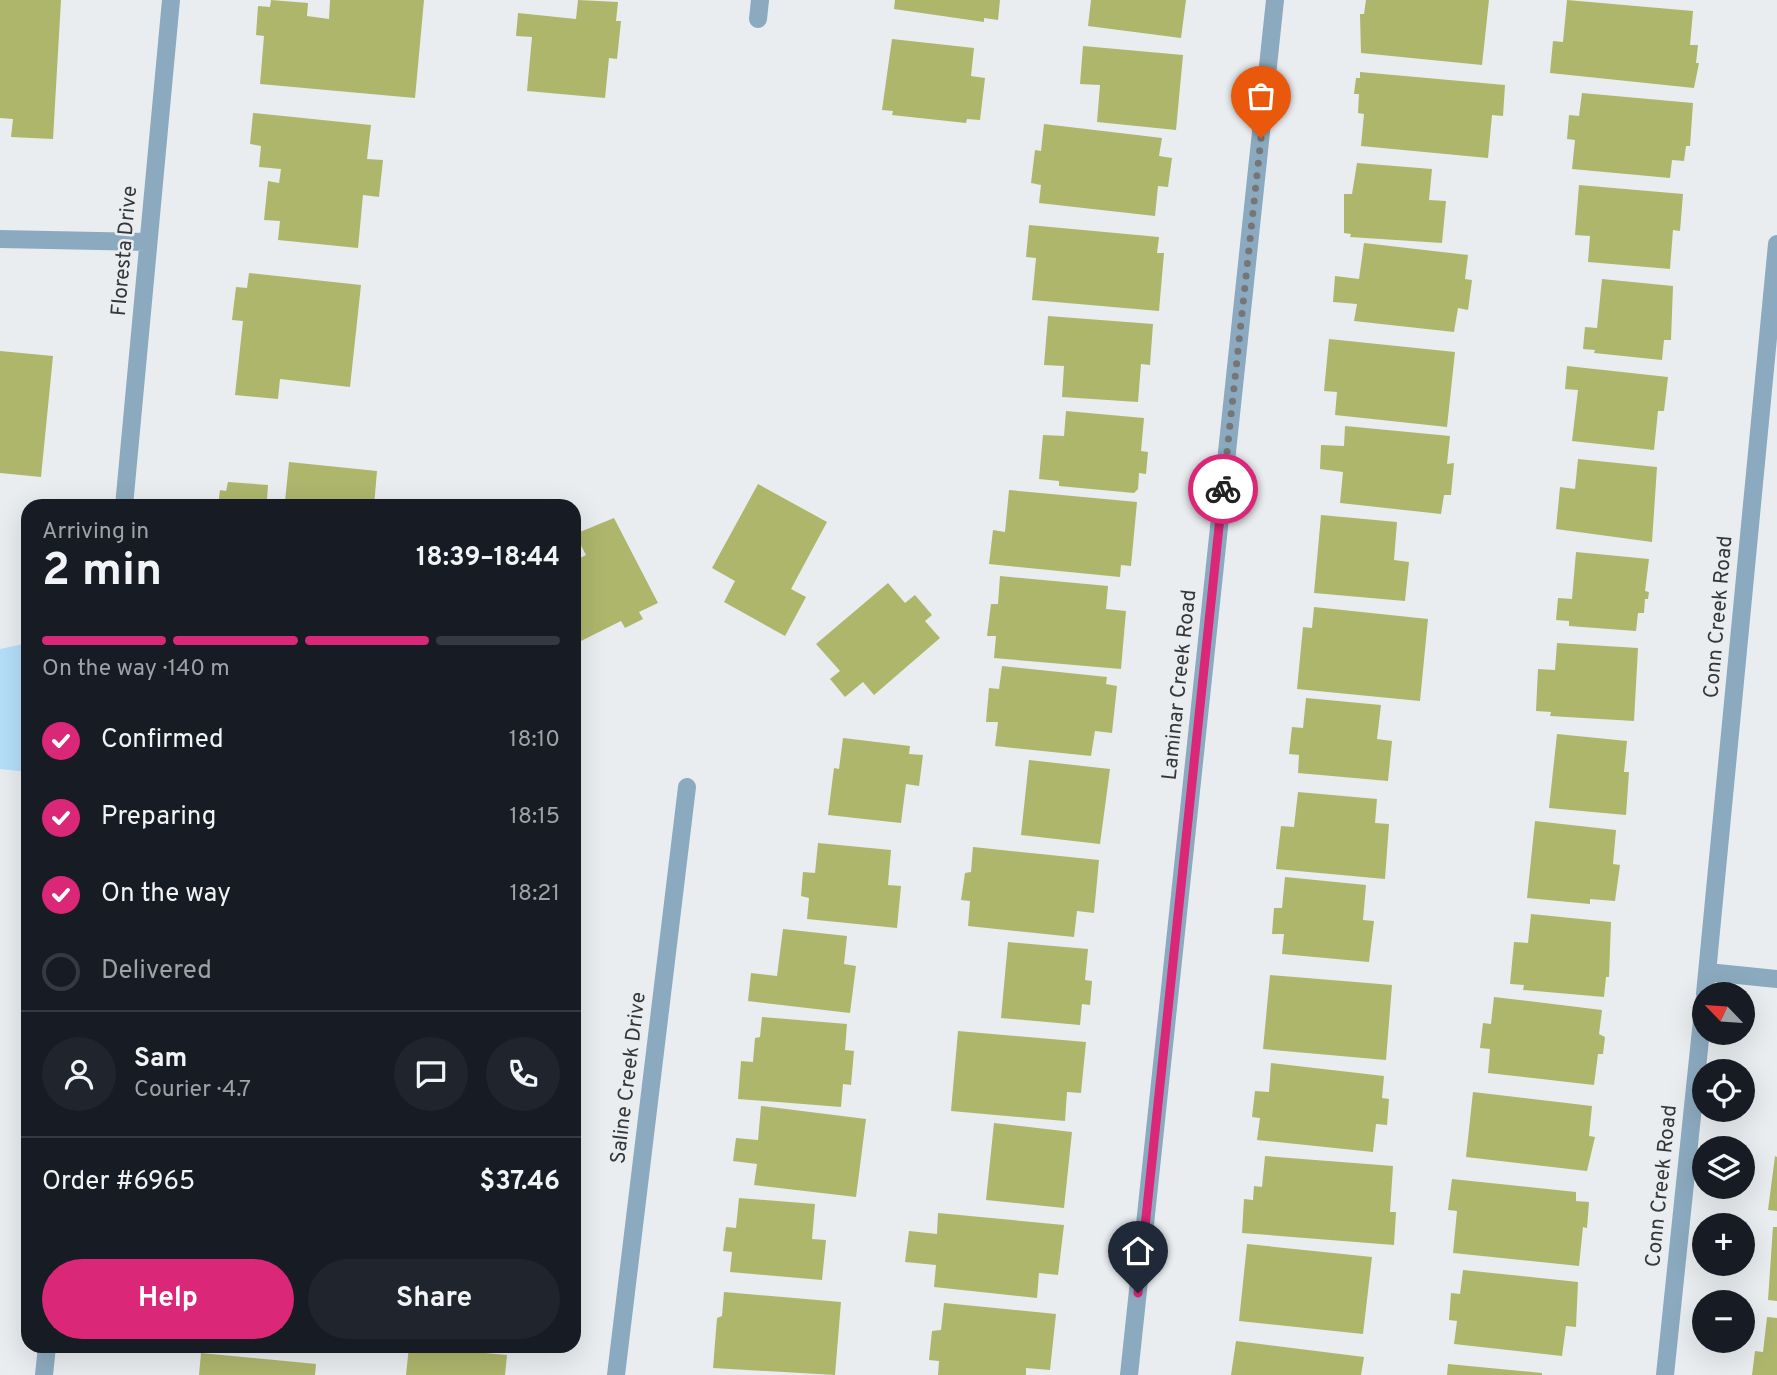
<!DOCTYPE html>
<meta charset="utf-8">
<style>
:root{--surface:#171b24;--page:#20242c;--text:#f1f3f6;--muted:#9ea1a6;--line:#363941;--accent:#db2777}
body{margin:0;font-family:Overpass,sans-serif;background:var(--page);color:var(--text);height:100vh;display:flex;flex-direction:column;font-size:26px;white-space:nowrap}
*{box-sizing:border-box;margin:0}
p{font-size:23px;color:var(--muted)}
.icon{flex:none;width:38px;height:38px;fill:none;stroke:currentColor;stroke-width:2;stroke-linecap:round;stroke-linejoin:round}
.map{position:relative;flex:1;overflow:hidden}
.panel{position:absolute;left:21px;top:499px;width:560px;height:854px;display:flex;flex-direction:column;background:var(--surface);border-radius:21px;box-shadow:0 7px 28px #0002}
.panel>*{flex:none}
.needle{width:46px;rotate:295deg}
.fabs{position:absolute;left:1692px;top:982px;display:grid;gap:14px}
.fabs a{display:grid;place-items:center;width:63px;height:63px;border-radius:50%;background:var(--surface);box-shadow:0 7px 28px #0002;font-size:35px}
.pin{position:absolute;display:grid;place-items:center;width:60px;height:60px;color:#fff;margin:-72px -30px;border-radius:50% 50% 50% 0;rotate:-45deg;box-shadow:0 0 7px #0007}
.pin .icon{rotate:45deg}
.courier{position:absolute;display:grid;place-items:center;width:70px;height:70px;margin:-35px;border:5px solid #db2777;border-radius:50%;background:#fff;color:#222;box-shadow:0 2px 9px #0007}
.head em{font-style:normal;font-weight:700}
.head div{display:flex;flex-direction:column-reverse}
.head{display:flex;align-items:center;justify-content:space-between;height:119px;padding:0 21px}
h1{font-size:46px;font-weight:700;line-height:52px}
.bar{display:grid;grid-template-columns:repeat(4,1fr);gap:10px 7px;align-content:center;height:84px;padding:0 21px}
.bar i{height:9px;border-radius:5px;background:var(--line)}
.bar .selected{background:var(--accent)}
.bar p{grid-column:span 4}
.line{display:flex;align-items:center;gap:18px;padding:0 21px;border-top:2px solid var(--line)}
.line div{flex:1}
.round{display:grid;place-items:center;flex:none;width:74px;height:74px;border-radius:37px;background:var(--page)}
ol{padding:0 21px;list-style:none}
li{display:flex;align-items:center;gap:21px;height:77px}
li p{margin-inline-start:auto}
li .icon{padding:7px;border-radius:50%;background:var(--accent);color:#fff;stroke-width:4}
li:last-child{color:var(--muted)}
li i{width:38px;height:38px;border:4px solid var(--line);border-radius:50%}
.action{display:flex;gap:14px;margin-top:auto;padding:14px 21px}
.action a{flex:1;height:80px;border-radius:42px;background:var(--accent);color:#fff;font-size:28px;font-weight:700;line-height:80px;text-align:center}
.action a+a{background:var(--page);color:var(--text)}
.map>svg:first-child{display:block}
</style>
<div class="map">
<svg width="1777" height="1375" viewBox="0 0 1777 1375">
<rect width="100%" height="100%" fill="#e9edf0"/>
<path fill="#b4def9" d="M 28,643 L 28,772 L 0,769 L 0,649 Z"/>
<path fill="#aeb66c" d="M 0,0 L 61,0 L 53,139 L 11,137 L 13,119 L 0,118 Z
M 271,0 L 308,3 L 307,16 L 329,19 L 330,0 L 424,0 L 415,98 L 260,84 L 264,36 L 256,35 L 258,6 L 270,7 Z
M 578,0 L 618,2 L 616,21 L 621,21 L 617,59 L 609,58 L 605,98 L 527,91 L 532,37 L 516,36 L 518,13 L 576,19 Z
M 895,0 L 1000,0 L 998,20 L 984,18 L 984,22 L 894,9 Z
M 1091,0 L 1186,0 L 1181,38 L 1088,26 Z
M 1366,0 L 1489,0 L 1482,65 L 1361,53 L 1360,14 L 1364,14 Z
M 1567,0 L 1693,11 L 1690,45 L 1698,45 L 1696,63 L 1699,63 L 1694,88 L 1550,73 L 1553,41 L 1563,42 Z
M 892,39 L 974,48 L 971,76 L 985,78 L 980,120 L 967,119 L 966,123 L 892,115 L 893,111 L 882,110 Z
M 1083,46 L 1183,55 L 1176,130 L 1097,122 L 1100,85 L 1080,84 Z
M 1360,72 L 1505,85 L 1503,116 L 1492,115 L 1488,158 L 1361,146 L 1364,114 L 1358,113 L 1359,94 L 1354,94 L 1356,78 L 1360,78 Z
M 1582,93 L 1693,103 L 1690,146 L 1686,146 L 1684,161 L 1672,160 L 1670,178 L 1572,169 L 1575,140 L 1567,139 L 1569,115 L 1579,116 Z
M 253,113 L 371,125 L 367,159 L 383,160 L 379,197 L 363,195 L 358,248 L 278,240 L 280,221 L 264,220 L 268,181 L 279,183 L 281,169 L 259,167 L 261,146 L 250,144 Z
M 1044,124 L 1162,138 L 1159,156 L 1172,158 L 1168,187 L 1158,186 L 1155,216 L 1039,203 L 1041,185 L 1031,183 L 1035,150 L 1041,151 Z
M 1357,163 L 1432,169 L 1429,200 L 1446,201 L 1442,243 L 1350,237 L 1351,234 L 1344,233 L 1344,194 L 1352,194 Z
M 1579,185 L 1683,194 L 1680,231 L 1673,230 L 1670,269 L 1588,262 L 1590,236 L 1575,235 Z
M 1029,225 L 1159,237 L 1157,253 L 1164,253 L 1159,311 L 1032,300 L 1036,258 L 1026,257 Z
M 1364,243 L 1468,255 L 1465,279 L 1472,280 L 1468,310 L 1458,308 L 1454,332 L 1354,321 L 1357,304 L 1333,302 L 1335,276 L 1359,279 Z
M 249,273 L 361,285 L 350,387 L 280,379 L 278,399 L 235,395 L 243,321 L 232,320 L 236,287 L 247,288 Z
M 1602,279 L 1673,286 L 1671,340 L 1664,340 L 1662,360 L 1594,353 L 1595,350 L 1583,349 L 1585,327 L 1597,328 Z
M 1048,316 L 1153,324 L 1150,365 L 1141,364 L 1138,402 L 1062,397 L 1064,366 L 1044,365 Z
M 1329,339 L 1455,352 L 1447,427 L 1335,415 L 1337,392 L 1324,391 Z
M 0,351 L 53,356 L 41,477 L 0,473 Z
M 1567,366 L 1668,377 L 1664,411 L 1658,411 L 1654,450 L 1572,441 L 1578,390 L 1565,389 Z
M 1066,411 L 1144,418 L 1141,451 L 1148,452 L 1146,474 L 1139,473 L 1138,489 L 1134,493 L 1059,486 L 1059,481 L 1039,479 L 1043,435 L 1064,436 Z
M 1345,426 L 1450,436 L 1447,464 L 1454,463 L 1451,495 L 1444,495 L 1441,514 L 1340,503 L 1343,472 L 1320,469 L 1321,445 L 1344,446 Z
M 1578,459 L 1657,467 L 1652,542 L 1556,529 L 1560,487 L 1575,489 Z
M 289,462 L 377,471 L 374,506 L 218,506 L 220,490 L 226,491 L 228,482 L 268,485 L 267,500 L 285,501 Z
M 758,484 L 827,522 L 791,589 L 806,597 L 785,636 L 724,602 L 735,581 L 712,568 Z
M 1009,490 L 1137,502 L 1131,566 L 1121,565 L 1120,577 L 989,564 L 993,530 L 1005,532 Z
M 1321,515 L 1397,522 L 1394,560 L 1409,562 L 1405,601 L 1314,593 Z
M 614,518 L 658,603 L 639,612 L 643,619 L 625,628 L 621,621 L 577,643 L 574,637 L 574,561 L 586,555 L 575,534 Z
M 1576,552 L 1649,559 L 1645,591 L 1649,592 L 1648,599 L 1645,599 L 1644,613 L 1638,613 L 1636,631 L 1569,626 L 1569,621 L 1556,620 L 1558,598 L 1572,599 Z
M 1000,576 L 1108,586 L 1106,609 L 1126,611 L 1121,669 L 994,658 L 996,636 L 987,636 L 991,604 L 998,604 Z
M 888,583 L 905,603 L 915,595 L 932,615 L 925,621 L 940,638 L 874,695 L 863,682 L 845,697 L 830,679 L 840,671 L 816,644 Z
M 1314,607 L 1428,619 L 1420,701 L 1297,689 L 1303,627 L 1312,628 Z
M 1557,643 L 1638,648 L 1634,721 L 1550,716 L 1551,712 L 1536,711 L 1538,669 L 1555,670 Z
M 1002,666 L 1107,677 L 1106,684 L 1117,686 L 1112,733 L 1095,731 L 1091,756 L 995,746 L 998,722 L 986,722 L 989,688 L 999,689 Z
M 1306,698 L 1381,705 L 1377,739 L 1392,741 L 1388,781 L 1298,773 L 1299,755 L 1289,754 L 1292,727 L 1303,728 Z
M 1557,734 L 1627,741 L 1624,772 L 1629,772 L 1626,815 L 1549,808 Z
M 843,738 L 910,746 L 909,754 L 923,755 L 919,786 L 906,784 L 901,823 L 828,815 L 834,768 L 839,769 Z
M 1029,760 L 1110,769 L 1100,844 L 1021,835 Z
M 1298,792 L 1377,799 L 1375,823 L 1389,824 L 1385,879 L 1276,869 L 1281,826 L 1294,827 Z
M 1535,821 L 1616,830 L 1613,864 L 1620,865 L 1615,901 L 1590,899 L 1590,904 L 1527,898 Z
M 818,843 L 891,850 L 888,885 L 901,886 L 897,928 L 807,919 L 809,898 L 801,896 L 803,872 L 815,873 Z
M 973,847 L 1099,860 L 1094,913 L 1077,911 L 1074,937 L 968,926 L 970,901 L 961,900 L 965,873 L 971,872 Z
M 1285,877 L 1366,885 L 1363,920 L 1374,921 L 1369,962 L 1282,954 L 1284,934 L 1272,934 L 1274,908 L 1282,908 Z
M 1531,914 L 1611,922 L 1609,977 L 1606,977 L 1604,997 L 1523,990 L 1524,985 L 1510,984 L 1514,942 L 1528,943 Z
M 783,929 L 847,936 L 844,964 L 856,966 L 850,1013 L 748,1001 L 751,973 L 777,976 Z
M 1008,942 L 1088,949 L 1085,980 L 1092,981 L 1090,1005 L 1082,1004 L 1080,1025 L 1001,1018 Z
M 1270,975 L 1392,985 L 1386,1060 L 1263,1049 Z
M 1494,997 L 1602,1010 L 1599,1034 L 1605,1037 L 1603,1054 L 1598,1054 L 1594,1085 L 1488,1073 L 1490,1049 L 1480,1048 L 1483,1023 L 1491,1024 Z
M 762,1017 L 847,1024 L 845,1050 L 854,1051 L 851,1085 L 843,1084 L 841,1107 L 738,1099 L 741,1061 L 753,1062 L 755,1038 L 760,1037 Z
M 958,1031 L 1086,1042 L 1081,1093 L 1067,1092 L 1065,1121 L 951,1111 Z
M 1271,1063 L 1384,1076 L 1382,1098 L 1389,1099 L 1387,1125 L 1376,1124 L 1373,1152 L 1257,1140 L 1260,1118 L 1252,1117 L 1255,1091 L 1269,1092 Z
M 1473,1092 L 1592,1106 L 1589,1136 L 1595,1137 L 1587,1171 L 1466,1157 Z
M 761,1106 L 866,1119 L 856,1197 L 754,1185 L 757,1164 L 733,1161 L 736,1138 L 758,1140 Z
M 994,1123 L 1072,1132 L 1064,1208 L 986,1200 Z
M 1265,1156 L 1393,1166 L 1390,1212 L 1396,1212 L 1394,1245 L 1242,1233 L 1244,1199 L 1253,1200 L 1254,1186 L 1262,1187 Z
M 1775,1156 L 1777,1157 L 1777,1211 L 1768,1210 Z
M 1452,1179 L 1576,1192 L 1576,1201 L 1589,1202 L 1587,1228 L 1583,1227 L 1579,1266 L 1453,1253 L 1457,1211 L 1448,1210 Z
M 739,1198 L 815,1204 L 812,1239 L 826,1240 L 822,1280 L 730,1272 L 732,1252 L 723,1251 L 726,1227 L 736,1228 Z
M 938,1213 L 1064,1225 L 1058,1275 L 1039,1273 L 1037,1298 L 934,1287 L 936,1265 L 905,1262 L 909,1231 L 937,1234 Z
M 1773,1227 L 1777,1227 L 1777,1301 L 1768,1300 Z
M 1247,1244 L 1372,1257 L 1363,1334 L 1239,1321 Z
M 1463,1270 L 1578,1282 L 1576,1327 L 1566,1326 L 1562,1356 L 1454,1344 L 1457,1321 L 1449,1320 L 1451,1293 L 1460,1294 Z
M 724,1292 L 841,1302 L 835,1375 L 713,1368 L 717,1318 L 722,1316 Z
M 944,1303 L 1056,1314 L 1050,1370 L 1026,1368 L 1026,1375 L 938,1375 L 939,1361 L 929,1360 L 932,1331 L 941,1330 Z
M 1767,1317 L 1777,1318 L 1777,1375 L 1752,1375 L 1755,1351 L 1763,1352 Z
M 1236,1341 L 1364,1357 L 1361,1375 L 1231,1375 Z
M 409,1346 L 507,1355 L 505,1375 L 406,1375 Z
M 201,1353 L 316,1364 L 315,1375 L 199,1375 Z
M 1448,1364 L 1542,1373 L 1542,1375 L 1447,1375 Z"/>
<g fill="none" stroke-linecap="round" stroke-linejoin="round">
<path stroke="#8caabf" stroke-width="18" d="M 758,19 L 760,0
M 0,239 L 148,242
M 124,506 L 171,0
M 1708,972 L 1777,979
M 1705,994 L 1777,244
M 44,1375 L 47,1346
M 616,1375 L 687,787
M 1129,1375 L 1275,0
M 1665,1375 L 1704,1001"/>
</g>
<g fill="none" stroke-linecap="round" stroke-linejoin="round">
<path stroke="#747678" stroke-width="7" stroke-dasharray="0 12.6" d="M 1223,489 L 1261,138"/>
<path stroke="#db2777" stroke-width="9" d="M 1138,1293 L 1223,489"/>
</g>
<g text-anchor="middle" dominant-baseline="central" stroke-width="5" stroke-linejoin="round" paint-order="stroke">
<g font-size="21" fill="#353637" stroke="#e9edf0">
<text transform="translate(125 251) rotate(-85)">Floresta Drive</text>
<text transform="translate(1719 617) rotate(-85)">Conn Creek Road</text>
<text transform="translate(1180 685) rotate(-84)">Laminar Creek Road</text>
<text transform="translate(629 1078) rotate(-83)">Saline Creek Drive</text>
<text transform="translate(1662 1186) rotate(-84)">Conn Creek Road</text>
</g>
</g>
</svg>
<div class="fabs">
<a><svg class="needle" viewBox="-14 -14 28 28"><path d="M0-13l5 13h-10z" fill="#e53935"/><path d="M0 13l5-13h-10z" fill="#9ea1a6"/></svg></a>
<a><svg class="icon" aria-label="locate" viewBox="0 0 24 24"><circle cx="12" cy="12" r="6"/><path d="M12 2v4M12 18v4M2 12h4M18 12h4"/></svg></a>
<a><svg class="icon" aria-label="layers" viewBox="0 0 24 24"><path d="M12 4l9 5-9 5-9-5zM3 14l9 5 9-5"/></svg></a>
<a>+</a>
<a>−</a>
</div>
<div class="pin" style="left:1261px;top:138px;background:#ea580c"><svg class="icon" aria-label="bag" viewBox="0 0 24 24"><path d="M5 8h14l-1 12H6zM9 8a3 3 0 0 1 6 0"/></svg></div>
<div class="pin" style="left:1138px;top:1293px;background:#1f2937"><svg class="icon" aria-label="home" viewBox="0 0 24 24"><path d="M3 11l9-7 9 7M6 9v11h12V9"/></svg></div>
<div class="courier" style="left:1223px;top:489px"><svg class="icon" aria-label="bike" viewBox="0 0 24 24"><circle cx="6" cy="16" r="4"/><circle cx="18" cy="16" r="4"/><path d="M6 16l4-8h5l3 8M10 8l3 8H6M13 5h3"/></svg></div>
<section class="panel">
<div class="head"><div><h1>2 min</h1><p>Arriving in</p></div><em>18:39–18:44</em></div>
<div class="bar"><i class="selected"></i><i class="selected"></i><i class="selected"></i><i></i><p>On the way · 140 m</p></div>
<ol>
<li><svg class="icon" aria-label="check" viewBox="0 0 24 24"><path d="M5 12l5 5 9-10"/></svg>Confirmed<p>18:10</p></li>
<li><svg class="icon" aria-label="check" viewBox="0 0 24 24"><path d="M5 12l5 5 9-10"/></svg>Preparing<p>18:15</p></li>
<li><svg class="icon" aria-label="check" viewBox="0 0 24 24"><path d="M5 12l5 5 9-10"/></svg>On the way<p>18:21</p></li>
<li><i></i>Delivered</li>
</ol>
<div class="line" style="height:126px"><a class="round"><svg class="icon" aria-label="person" viewBox="0 0 24 24"><circle cx="12" cy="8" r="4"/><path d="M4 21q1-7 8-7t8 7"/></svg></a><div><b>Sam</b><p>Courier · 4.7</p></div><a class="round"><svg class="icon" aria-label="chat" viewBox="0 0 24 24"><path d="M4 5h16v11H9l-5 4z"/></svg></a><a class="round"><svg class="icon" aria-label="phone" viewBox="0 0 24 24"><path d="M5 4h4l2 5-3 2q2 4 5 5l2-3 5 2v4C11 20 4 13 5 4z"/></svg></a></div>
<div class="line" style="height:91px"><div>Order #6965</div><b>$37.46</b></div>
<div class="action"><a>Help</a><a>Share</a></div>
</section>
</div>
